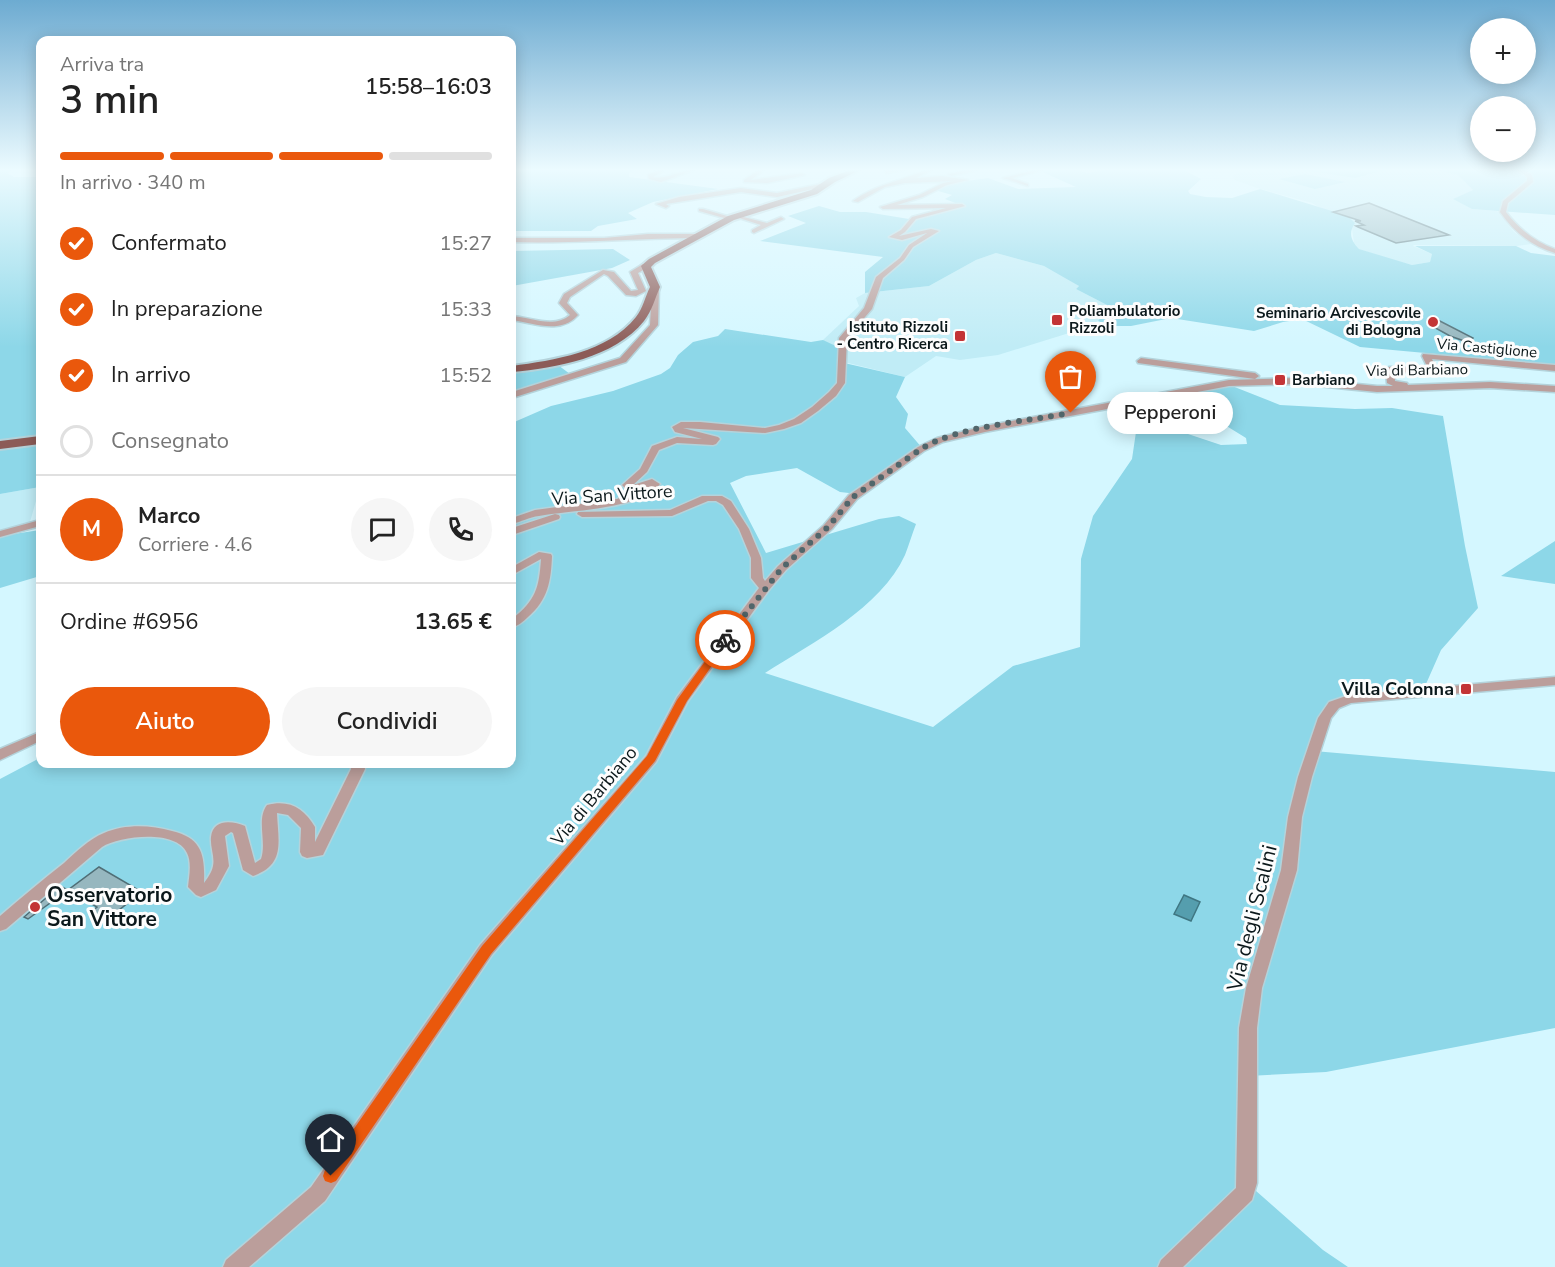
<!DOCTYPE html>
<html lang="it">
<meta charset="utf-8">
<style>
:root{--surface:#fff;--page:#f6f6f6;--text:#222;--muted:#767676;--line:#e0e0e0;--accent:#ea580c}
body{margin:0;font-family:"Nunito Sans",sans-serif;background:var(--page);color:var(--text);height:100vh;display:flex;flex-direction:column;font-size:22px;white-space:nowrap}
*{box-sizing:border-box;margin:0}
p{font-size:20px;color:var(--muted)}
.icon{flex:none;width:33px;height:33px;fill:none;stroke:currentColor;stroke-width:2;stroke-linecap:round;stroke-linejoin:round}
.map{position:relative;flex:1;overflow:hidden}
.side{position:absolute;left:36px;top:36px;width:480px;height:732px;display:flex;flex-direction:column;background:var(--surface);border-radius:12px;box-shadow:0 3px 15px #0003}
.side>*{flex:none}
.controls{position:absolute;left:1470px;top:18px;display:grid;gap:12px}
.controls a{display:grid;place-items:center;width:66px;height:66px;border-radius:50%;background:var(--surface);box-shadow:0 3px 15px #0003;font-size:30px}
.pin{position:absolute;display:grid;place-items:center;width:51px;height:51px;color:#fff;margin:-62px -26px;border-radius:50% 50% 50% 0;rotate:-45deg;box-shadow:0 0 6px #0007}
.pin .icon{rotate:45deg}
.courier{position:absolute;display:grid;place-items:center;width:60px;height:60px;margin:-30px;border:4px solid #ea580c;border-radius:50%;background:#fff;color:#222;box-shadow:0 2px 8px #0007}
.bubble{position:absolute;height:42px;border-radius:21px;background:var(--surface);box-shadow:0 3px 15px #0003;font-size:20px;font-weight:600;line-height:42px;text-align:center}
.headline em{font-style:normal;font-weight:600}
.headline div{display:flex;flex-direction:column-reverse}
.headline{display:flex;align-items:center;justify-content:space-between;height:102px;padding:0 24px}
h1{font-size:39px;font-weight:600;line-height:45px}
.bar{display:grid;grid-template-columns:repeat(4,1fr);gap:9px 6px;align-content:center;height:72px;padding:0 24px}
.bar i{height:8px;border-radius:4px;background:var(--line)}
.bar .on{background:var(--accent)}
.bar p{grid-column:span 4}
.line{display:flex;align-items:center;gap:15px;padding:0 24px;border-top:2px solid var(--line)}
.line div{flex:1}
.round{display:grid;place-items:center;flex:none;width:63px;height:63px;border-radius:32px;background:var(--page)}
ol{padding:0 24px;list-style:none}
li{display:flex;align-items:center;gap:18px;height:66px}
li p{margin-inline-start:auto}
li .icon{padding:6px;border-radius:50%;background:var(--accent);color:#fff;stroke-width:4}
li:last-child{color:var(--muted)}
li i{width:33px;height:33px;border:3px solid var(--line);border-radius:50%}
.cta{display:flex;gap:12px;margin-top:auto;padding:12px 24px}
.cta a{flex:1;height:69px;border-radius:36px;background:var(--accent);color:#fff;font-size:24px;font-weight:600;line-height:69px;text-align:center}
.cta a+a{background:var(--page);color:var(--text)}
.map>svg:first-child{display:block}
</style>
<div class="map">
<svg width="1555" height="1267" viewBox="0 0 1555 1267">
<rect width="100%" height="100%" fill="#d4f7ff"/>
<path fill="#c0ecf6" d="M 1251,170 L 1302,170 L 1355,178 L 1385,170 L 1434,170 L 1458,175 L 1473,190 L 1454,199 L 1472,209 L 1497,211 L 1514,232 L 1531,244 L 1516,246 L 1414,245 L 1413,246 L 1432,254 L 1430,262 L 1412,265 L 1385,258 L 1359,249 L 1354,243 L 1352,228 L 1312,203 L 1254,187 L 1235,180 L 1232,175 Z
M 996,253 L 1044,266 L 1057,272 L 1079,286 L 1076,289 L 1107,305 L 1106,311 L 1098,321 L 1082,329 L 998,355 L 960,360 L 936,356 L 905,377 L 840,361 L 823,340 L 859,306 L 856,298 L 865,293 L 929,286 L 976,260 Z
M 40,487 L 30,522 L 0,530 L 0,494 Z"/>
<path fill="#8dd7e8" d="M 0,170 L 13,170 L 7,173 L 14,177 L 40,177 L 40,487 L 0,494 Z
M 512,170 L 635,170 L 629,173 L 629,177 L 718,189 L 653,202 L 628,213 L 637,219 L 598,226 L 591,231 L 512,231 Z
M 1038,170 L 1078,170 L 1087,173 L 1104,170 L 1184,170 L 1201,179 L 1188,191 L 1190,194 L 1206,197 L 1232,198 L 1260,189 L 1348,216 L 1355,223 C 1348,233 1351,241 1359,249 L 1412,265 L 1430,262 L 1432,254 L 1415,246 L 1516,246 L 1531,253 L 1555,256 L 1555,365 L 1360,347 L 1302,319 L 1283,322 L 1254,331 L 1171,318 L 1131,326 L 1111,326 L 1098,321 L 1106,311 L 1107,305 L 1076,289 L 1079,286 L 1044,266 L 996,253 L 976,260 L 929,286 L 865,293 L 865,272 L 883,257 L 760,241 L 806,223 L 788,216 L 819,206 L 840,212 L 866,212 L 909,219 L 963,206 L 945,199 L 952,195 L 935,190 L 953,183 L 988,178 L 1018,189 L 1076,187 Z
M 1302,170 L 1385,170 L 1355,178 Z
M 1434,170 L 1555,170 L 1555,215 L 1472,209 L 1453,199 L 1473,190 L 1458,175 Z
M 1305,174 L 1345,182 L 1315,189 L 1279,179 Z
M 613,249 L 630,260 L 612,268 L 512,286 L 512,251 Z
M 725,329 L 811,342 L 823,340 L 840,348 L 840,362 L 905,377 L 896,397 L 908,414 L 905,428 L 923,449 L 858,494 L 840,492 L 797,468 L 746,476 L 730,483 L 766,553 L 879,519 L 899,516 L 916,524 C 912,534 909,545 905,555 C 881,608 812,643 765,673 L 933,727 L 1013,666 L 1080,647 L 1081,559 L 1093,516 L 1132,459 L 1136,432 L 1188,434 L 1221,445 L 1247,444 L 1246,438 L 1173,393 L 1227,384 L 1280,405 L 1355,409 L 1392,408 L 1443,416 L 1465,546 L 1478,608 L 1441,650 L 1422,693 L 1346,698 L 1326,715 L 1314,751 L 1555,772 L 1555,1028 L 1326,1072 L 1248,1076 L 1247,1183 L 1323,1250 L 1348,1267 L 0,1267 L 0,779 L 36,760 L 40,740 L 40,764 L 512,764 L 512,423 L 551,406 L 613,391 L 661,374 L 670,368 L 678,355 L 693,342 L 718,336 Z
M 554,362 L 570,374 L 512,391 L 512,369 Z
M 40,530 L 40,576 L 0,588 L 0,536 Z
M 1555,541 L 1555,584 L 1501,576 Z"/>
<path fill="#559eae" stroke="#3f7682" stroke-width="1.5" d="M 1184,895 L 1200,902 L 1191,921 L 1174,914 Z"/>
<path fill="#96b7bf" stroke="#506e76" stroke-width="1.5" d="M 1369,203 L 1449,235 L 1396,243 L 1358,227 L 1356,226 L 1364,225 L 1355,221 L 1361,221 L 1333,212 Z
M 1434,318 L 1473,338 L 1470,343 L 1450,336 L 1430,325 Z
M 99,867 L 142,892 L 106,920 L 91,912 L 97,907 L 68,890 Z
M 60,886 L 68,890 L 28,919 L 24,917 Z"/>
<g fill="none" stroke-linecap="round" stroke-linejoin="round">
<g stroke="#b4d3db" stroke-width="3">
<path id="minor" d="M 658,170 L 665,170 L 653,177 C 667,180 680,169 694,170 L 661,182 L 649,179 L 648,175 Z
M 758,170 L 764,170 L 751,180 L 802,173 L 805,175 L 767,183 L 744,182 L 744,180 Z
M 884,170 L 906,170 L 886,173 Z
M 925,170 L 932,170 L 916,178 L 942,176 L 968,180 L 947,185 L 923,197 L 897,205 L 962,204 L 965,206 L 916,219 L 905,232 L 899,236 L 931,229 L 939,231 L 913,247 L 904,260 L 883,278 L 872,309 L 847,338 L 845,383 L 836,396 L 818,411 L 801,423 L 784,429 L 765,433 L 683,428 L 718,437 L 720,439 L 716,444 L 713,445 L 677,443 L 659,450 L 647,472 L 633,485 L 652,479 L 660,484 C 641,510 569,510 539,516 C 529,517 521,522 512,524 L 512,518 L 535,510 L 617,499 L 638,490 L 628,491 L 622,485 L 640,469 L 652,446 L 677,437 L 702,439 L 675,432 L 672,427 L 681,422 L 700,422 L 765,428 L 779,425 L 794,419 L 812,407 L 829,392 L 837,383 L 839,338 L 864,308 L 876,277 L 900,258 L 909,245 L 927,233 L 902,240 L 889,237 L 901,230 L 912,217 L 946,208 L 883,209 L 880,207 L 919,195 L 943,183 L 953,181 L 905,183 L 885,187 L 858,202 L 853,201 C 874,185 901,181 925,170 Z
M 966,170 L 978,170 L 951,176 L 948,174 Z
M 1034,170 L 1043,170 L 1012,178 L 1028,184 L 1028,186 L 1003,178 Z
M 1518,170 L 1525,170 L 1532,175 L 1533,182 L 1508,203 L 1506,212 C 1519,229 1535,242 1555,249 L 1555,253 C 1531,246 1514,232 1500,212 L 1503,201 L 1527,181 L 1527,177 Z
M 825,183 L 827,186 L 777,197 L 741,192 L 666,204 L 669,206 L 666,208 L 656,204 L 679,197 L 741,188 L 777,193 Z
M 699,209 L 703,209 L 734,218 L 731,220 L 699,211 Z
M 736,215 L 767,223 L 781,217 L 784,219 L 754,233 L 752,232 L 752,230 L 761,225 L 736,217 Z
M 648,234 L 698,234 L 701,236 L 698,238 C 636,238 574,244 512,242 L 512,238 L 604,238 Z
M 643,264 L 650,266 L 638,273 L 646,291 L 636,296 L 626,295 L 608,276 L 604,274 L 570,297 L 567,303 L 578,315 C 560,335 534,323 512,320 L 512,316 C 530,317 554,329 570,315 L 559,303 L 564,294 L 603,270 L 614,272 L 631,291 L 638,290 L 630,272 Z
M 652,285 L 659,287 L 658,325 L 626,362 L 512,398 L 512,392 L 620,358 L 650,325 Z
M 1423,354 L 1555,365 L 1555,371 L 1432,359 L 1437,369 L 1433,373 L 1394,372 L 1395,381 L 1407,383 L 1408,385 L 1490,382 L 1555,386 L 1555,392 L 1490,388 L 1377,392 L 1297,384 L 1229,386 L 985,432 L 943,442 L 924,451 L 857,499 L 832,529 L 786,570 L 769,590 L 688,701 L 656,762 L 492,955 L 325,1201 L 249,1267 L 223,1267 L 226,1260 L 311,1187 L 480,945 L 646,756 L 677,697 L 759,588 L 751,578 L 751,558 L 739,529 L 723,505 L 716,501 L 708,501 L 672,516 L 582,517 L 577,514 L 578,512 L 670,510 L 702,496 L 722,496 L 731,501 L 749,529 L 761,558 L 763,578 L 765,581 L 778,566 L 824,525 L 849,495 L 918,447 L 937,438 L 985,426 L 1229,380 L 1297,378 L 1377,386 L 1393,386 L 1387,383 L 1386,372 L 1389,367 L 1428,368 L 1422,356 Z
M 1141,358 L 1255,373 L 1259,376 L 1255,379 L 1138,363 L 1137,361 Z
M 555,514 L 559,515 L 560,517 L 559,519 L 512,535 L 512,528 Z
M 40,520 L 40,526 L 0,537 L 0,531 Z
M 539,552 L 551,554 L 552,556 C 551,581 548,600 528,617 C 523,622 518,626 512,627 L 512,619 C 536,600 539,588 541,559 L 512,575 L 512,567 Z
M 1555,677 L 1555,685 L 1351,703 L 1339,708 L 1331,718 L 1312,777 L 1302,817 L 1297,870 L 1262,988 L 1257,1028 L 1257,1183 L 1252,1200 L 1183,1267 L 1158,1267 L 1161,1260 L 1236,1188 L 1239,1028 L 1246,988 L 1281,870 L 1288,817 L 1298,777 L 1318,718 L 1329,702 L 1349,695 Z
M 40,732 L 40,741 L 0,760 L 0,749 Z
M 350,764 L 364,764 L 365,769 L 323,855 L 307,858 L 302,856 L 300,852 L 301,828 L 288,815 L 277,813 C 278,841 286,865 253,876 L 243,870 L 233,833 L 231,832 L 225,836 L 229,866 L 216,890 L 201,897 L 196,895 L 188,887 C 189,877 192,863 187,853 C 176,829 120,836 102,847 L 6,929 L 0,931 L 0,916 C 21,898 42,880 64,863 C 76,852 89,839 104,833 C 125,824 150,825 172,831 C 202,838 205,855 204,883 C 207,879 212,872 213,866 C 215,857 210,847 211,837 C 213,818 233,821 245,826 L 255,863 L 261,859 C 267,842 256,819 267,805 C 289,799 304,808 315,827 L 315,842 L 351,769 Z"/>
</g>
<g stroke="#b4d3db" stroke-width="4">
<path id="major" d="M 850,170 L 860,170 L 835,182 L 817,194 L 734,220 L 655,263 L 651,267 L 660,287 C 655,298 652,311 644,321 C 614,358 556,368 512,372 L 512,366 C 554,360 607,353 636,317 C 643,308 645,297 650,287 L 641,266 L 649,259 L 728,216 L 811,190 L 829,178 Z
M 40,436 L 40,444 L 0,449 L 0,441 Z"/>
</g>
<use href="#minor" fill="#bb9e9b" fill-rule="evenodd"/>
<use href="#major" fill="#8c5b57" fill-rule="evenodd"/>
</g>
<linearGradient id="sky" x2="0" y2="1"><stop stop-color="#6dabd1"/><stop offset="0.49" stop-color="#ecfbff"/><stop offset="1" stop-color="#ecfbff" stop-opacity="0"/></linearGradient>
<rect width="1555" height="347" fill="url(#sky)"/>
<path fill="#ea580c" d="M 722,638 L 730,640 L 687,701 L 655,761 L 491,954 L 336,1181 L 331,1183 L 325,1181 L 323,1176 L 325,1170 L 482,946 L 647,756 L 677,700 Z"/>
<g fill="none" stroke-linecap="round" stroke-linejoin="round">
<path stroke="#51666b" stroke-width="6" stroke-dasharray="0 10.8" d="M 725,640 L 782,568 L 828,527 L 853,497 L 921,449 C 957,426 1028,421 1071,413"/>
</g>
<g fill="#c33436" stroke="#fdfdfd" stroke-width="2">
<rect x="1051" y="314" width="12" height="12" rx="3"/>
<circle cx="1433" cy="322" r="6"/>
<rect x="954" y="330" width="12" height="12" rx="3"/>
<rect x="1274" y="374" width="12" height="12" rx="3"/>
<rect x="1460" y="683" width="12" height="12" rx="3"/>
<circle cx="35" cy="907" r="6"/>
</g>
<g text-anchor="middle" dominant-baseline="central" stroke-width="6" stroke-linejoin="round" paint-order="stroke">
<g font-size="15" font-weight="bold" fill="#0b181b" stroke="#fdfdfd" text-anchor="start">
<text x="1069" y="311">Poliambulatorio<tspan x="1069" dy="17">Rizzoli</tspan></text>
<text x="1421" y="313" text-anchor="end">Seminario Arcivescovile<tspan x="1421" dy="17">di Bologna</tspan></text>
<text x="948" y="327" text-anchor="end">Istituto Rizzoli<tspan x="948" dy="17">- Centro Ricerca</tspan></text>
<text x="1292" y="380">Barbiano</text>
</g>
<g font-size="15" fill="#0b181b" stroke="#fdfdfd">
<text transform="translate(1487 348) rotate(5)">Via Castiglione</text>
<text transform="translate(1417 370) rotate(-1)">Via di Barbiano</text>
</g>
<g font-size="18" fill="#0b181b" stroke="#fdfdfd">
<text transform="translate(612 495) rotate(-4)">Via San Vittore</text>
<text transform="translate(594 796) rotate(-50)">Via di Barbiano</text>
</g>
<g font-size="18" font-weight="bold" fill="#0b181b" stroke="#fdfdfd" text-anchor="end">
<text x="1454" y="689">Villa Colonna</text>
</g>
<g font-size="21" font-weight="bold" fill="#0b181b" stroke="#fdfdfd" text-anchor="start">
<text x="47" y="895">Osservatorio<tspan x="47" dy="24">San Vittore</tspan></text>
</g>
<g font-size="21" fill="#0b181b" stroke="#fdfdfd">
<text transform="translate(1252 918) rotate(-76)">Via degli Scalini</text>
</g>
</g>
</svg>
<div class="controls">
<a>+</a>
<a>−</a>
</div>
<div class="pin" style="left:1071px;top:413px;background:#ea580c"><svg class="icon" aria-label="bag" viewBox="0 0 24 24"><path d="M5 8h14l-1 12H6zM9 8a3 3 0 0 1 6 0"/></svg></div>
<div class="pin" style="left:331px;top:1176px;background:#1f2937"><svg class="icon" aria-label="home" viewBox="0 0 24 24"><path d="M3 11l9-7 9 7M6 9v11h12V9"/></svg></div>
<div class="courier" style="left:725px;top:640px"><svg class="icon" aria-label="bike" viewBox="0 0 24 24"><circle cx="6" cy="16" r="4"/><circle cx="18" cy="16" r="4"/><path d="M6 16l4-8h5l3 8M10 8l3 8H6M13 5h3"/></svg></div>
<div class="bubble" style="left:1107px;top:392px;width:126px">Pepperoni</div>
<section class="side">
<div class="headline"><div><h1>3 min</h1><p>Arriva tra</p></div><em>15:58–16:03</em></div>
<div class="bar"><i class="on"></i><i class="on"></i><i class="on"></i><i></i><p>In arrivo · 340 m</p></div>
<ol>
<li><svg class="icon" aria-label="check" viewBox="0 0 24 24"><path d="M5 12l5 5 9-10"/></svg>Confermato<p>15:27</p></li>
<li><svg class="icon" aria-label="check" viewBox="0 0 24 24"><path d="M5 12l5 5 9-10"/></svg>In preparazione<p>15:33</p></li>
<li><svg class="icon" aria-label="check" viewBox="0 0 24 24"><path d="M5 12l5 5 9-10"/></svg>In arrivo<p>15:52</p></li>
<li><i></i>Consegnato</li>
</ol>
<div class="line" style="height:108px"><b class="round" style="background:var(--accent);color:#fff">M</b><div><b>Marco</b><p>Corriere · 4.6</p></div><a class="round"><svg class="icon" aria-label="chat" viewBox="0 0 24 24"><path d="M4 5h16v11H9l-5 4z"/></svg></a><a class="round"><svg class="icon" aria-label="phone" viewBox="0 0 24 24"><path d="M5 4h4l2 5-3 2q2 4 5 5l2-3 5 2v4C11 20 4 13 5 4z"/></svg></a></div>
<div class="line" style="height:78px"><div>Ordine #6956</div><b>13.65 €</b></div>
<div class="cta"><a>Aiuto</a><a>Condividi</a></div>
</section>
</div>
